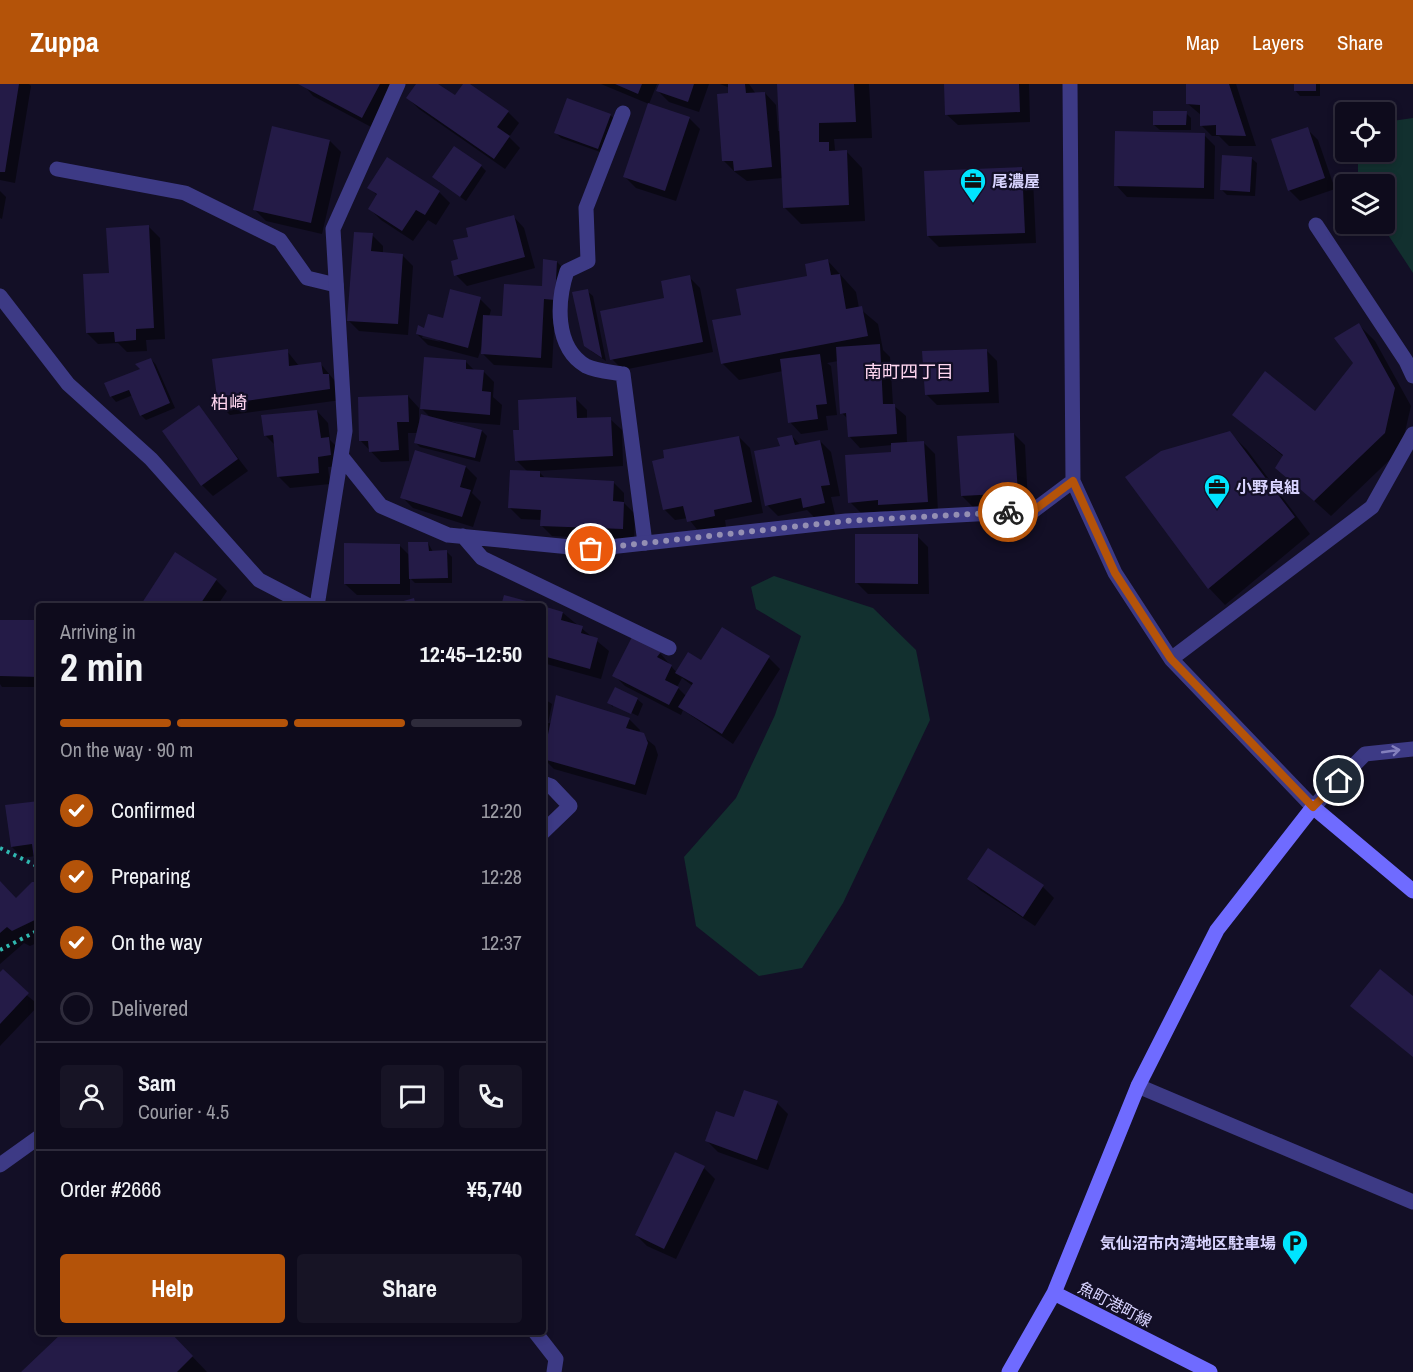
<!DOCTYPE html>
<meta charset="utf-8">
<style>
:root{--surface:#0e0b1c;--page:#171425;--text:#f1f3f6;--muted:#9b9ba3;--line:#2e2b3b;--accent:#b45309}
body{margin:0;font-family:"Archivo Narrow","Noto Sans JP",sans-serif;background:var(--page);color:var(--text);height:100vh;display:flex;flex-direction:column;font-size:22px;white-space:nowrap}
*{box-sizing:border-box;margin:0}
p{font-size:20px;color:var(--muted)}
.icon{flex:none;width:33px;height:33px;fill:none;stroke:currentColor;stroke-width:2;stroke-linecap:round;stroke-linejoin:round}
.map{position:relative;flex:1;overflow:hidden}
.sheet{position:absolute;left:36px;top:519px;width:510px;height:732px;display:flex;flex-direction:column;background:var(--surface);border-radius:6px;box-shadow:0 3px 9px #0003,0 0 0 2px var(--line)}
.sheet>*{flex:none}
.controls{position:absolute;left:1335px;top:18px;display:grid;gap:12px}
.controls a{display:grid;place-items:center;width:60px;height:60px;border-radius:6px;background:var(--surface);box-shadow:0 3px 9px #0003,0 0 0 2px var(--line);font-size:30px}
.pin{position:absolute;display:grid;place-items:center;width:51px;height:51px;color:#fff;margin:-26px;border:3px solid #fff;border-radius:50%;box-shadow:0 2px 6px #0007}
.courier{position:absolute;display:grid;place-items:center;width:60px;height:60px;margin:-30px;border:4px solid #b45309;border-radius:50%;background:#fff;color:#222;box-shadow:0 2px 8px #0007}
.headline em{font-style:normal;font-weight:800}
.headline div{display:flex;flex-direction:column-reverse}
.headline{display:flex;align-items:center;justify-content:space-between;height:102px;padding:0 24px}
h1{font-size:39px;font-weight:800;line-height:45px}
.bar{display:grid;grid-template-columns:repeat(4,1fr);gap:9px 6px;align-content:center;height:72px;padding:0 24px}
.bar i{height:8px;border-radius:4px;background:var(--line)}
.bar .on{background:var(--accent)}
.bar p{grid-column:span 4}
.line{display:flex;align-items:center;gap:15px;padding:0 24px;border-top:2px solid var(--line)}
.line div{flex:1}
.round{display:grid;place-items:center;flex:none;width:63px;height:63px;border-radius:6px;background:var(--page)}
ol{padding:0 24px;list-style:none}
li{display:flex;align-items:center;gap:18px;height:66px}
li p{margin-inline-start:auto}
li .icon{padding:6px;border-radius:50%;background:var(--accent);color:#fff;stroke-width:4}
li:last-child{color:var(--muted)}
li i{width:33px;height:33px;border:3px solid var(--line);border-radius:50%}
.primary-button{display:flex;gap:12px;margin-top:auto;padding:12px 24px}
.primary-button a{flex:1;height:69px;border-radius:6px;background:var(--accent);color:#fff;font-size:24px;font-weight:800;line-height:69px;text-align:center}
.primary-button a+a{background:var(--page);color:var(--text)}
header{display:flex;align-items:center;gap:36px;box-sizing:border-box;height:84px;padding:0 30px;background:var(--accent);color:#fff}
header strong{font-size:28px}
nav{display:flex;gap:33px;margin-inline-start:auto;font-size:21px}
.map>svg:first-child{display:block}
</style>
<header>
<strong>Zuppa</strong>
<nav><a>Map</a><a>Layers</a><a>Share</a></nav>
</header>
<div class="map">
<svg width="1413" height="1288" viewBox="0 0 1413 1288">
<rect width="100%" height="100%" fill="#130f26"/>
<path fill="#12302f" d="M 1413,34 L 1413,189 L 1381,140 L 1384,140 L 1384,100 L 1358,100 L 1358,68 L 1384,68 L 1385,38 Z
M 774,492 L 873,524 L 916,566 L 930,636 L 843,819 L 802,884 L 759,892 L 696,842 L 684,773 L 736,714 L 775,631 L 801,552 L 756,525 L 751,503 Z"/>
<path fill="#0007" fill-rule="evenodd" d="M 0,0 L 29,0 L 31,2 L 15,99 L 0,96 Z
M 303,0 L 397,0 L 373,44 L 313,12 Z
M 418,0 L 436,0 L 455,13 L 467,0 L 508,28 L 519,39 L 509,53 L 520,64 L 505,85 L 419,25 L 408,14 Z
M 601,0 L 657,0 L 649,20 Z
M 660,0 L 709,0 L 699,28 L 669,18 L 658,7 Z
M 720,0 L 749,0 L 756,10 L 765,9 L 776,21 L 778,47 L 781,47 L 779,0 L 869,0 L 872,54 L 834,55 L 835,66 L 846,67 L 862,84 L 865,137 L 801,140 L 784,123 L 783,94 L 747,97 L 735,88 L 724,77 L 730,4 Z
M 945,0 L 1029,0 L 1030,38 L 958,41 L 946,30 Z
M 1187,0 L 1236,0 L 1256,62 L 1229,62 L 1219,52 L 1212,52 L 1201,41 L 1201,31 L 1188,20 Z
M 1295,0 L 1320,0 L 1320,12 L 1300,12 L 1295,6 Z
M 1186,29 L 1191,34 L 1191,46 L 1160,46 L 1154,41 Z
M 610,31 L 616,36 L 603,69 L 561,54 L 556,49 Z
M 689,34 L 700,45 L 676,117 L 636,104 L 625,93 Z
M 1307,45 L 1318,56 L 1335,105 L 1300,117 L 1289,106 Z
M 1204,51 L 1215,62 L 1214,115 L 1127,113 L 1116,101 Z
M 330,57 L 341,68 L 322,150 L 266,137 L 254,125 Z
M 1251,74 L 1257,79 L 1255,112 L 1227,111 L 1222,106 Z
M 481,82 L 486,87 L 466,117 L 439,98 Z
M 1022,84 L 1033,96 L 1036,159 L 939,163 L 928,152 Z
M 369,104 L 439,108 L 450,119 L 436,141 L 428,136 L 413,157 L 381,136 L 370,125 L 378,112 Z
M 0,107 L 6,113 L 2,135 L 0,134 Z
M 513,132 L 524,144 L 535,184 L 467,202 L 456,191 L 470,154 Z
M 149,143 L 160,154 L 165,255 L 146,256 L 147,267 L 127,268 L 118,259 L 98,260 L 87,249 L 111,190 Z
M 372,151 L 383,162 L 383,169 L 402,171 L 413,182 L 408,251 L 359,247 L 348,236 Z
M 828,177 L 856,208 L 859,224 L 878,240 L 883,266 L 890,273 L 893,321 L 906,332 L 907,360 L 924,359 L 935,370 L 938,428 L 890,432 L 886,427 L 861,429 L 850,418 L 893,369 L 892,361 L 860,364 L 849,352 L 848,335 L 842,329 L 838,277 L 827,279 L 831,282 L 837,331 L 826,332 L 828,346 L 801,350 L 790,338 L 783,287 L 739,296 L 722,279 L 742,232 L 809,193 Z
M 557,178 L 568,189 L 555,226 L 552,284 L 494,281 L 483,270 L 482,262 L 478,274 L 428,261 L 417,250 L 480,215 L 491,226 L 489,233 L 503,234 L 543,204 ZM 423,251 L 436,254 L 441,258 L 422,254 Z
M 689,193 L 700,204 L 713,268 L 623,286 L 612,275 Z
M 587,207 L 593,212 L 606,277 L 591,267 Z
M 1359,241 L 1375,257 L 1411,322 L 1401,365 L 1331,432 L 1277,383 L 1284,373 L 1234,331 L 1315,330 L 1355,279 Z
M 986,266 L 997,277 L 999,319 L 937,321 L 926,310 Z
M 287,267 L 299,282 L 320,279 L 339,302 L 341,316 L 230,331 L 219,320 Z
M 151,275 L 156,281 L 175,324 L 146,336 L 141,331 L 133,311 L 116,318 L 111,312 Z
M 465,277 L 475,287 L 483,287 L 494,298 L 493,313 L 502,321 L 500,341 L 450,337 L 482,347 L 487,352 L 480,378 L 420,363 L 415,358 L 418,349 L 408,349 L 409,377 L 381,378 L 360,356 L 408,312 L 419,324 L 419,339 L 431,334 L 422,325 Z
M 576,315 L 587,326 L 587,336 L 610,335 L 622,346 L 623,382 L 538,387 L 546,395 L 613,398 L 624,409 L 624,419 L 635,430 L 634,456 L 552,452 L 541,441 L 542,436 L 521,435 L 510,424 L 528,388 L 516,376 L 521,347 Z
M 198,322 L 248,387 L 213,412 L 202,401 Z
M 317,327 L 328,339 L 330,356 L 340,366 L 341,382 L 328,383 L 330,400 L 290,404 L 279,393 L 276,362 L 265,351 Z
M 1230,349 L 1247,366 L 1310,450 L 1225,521 L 1209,504 L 1127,393 Z
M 1014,350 L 1025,361 L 1028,419 L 973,423 L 962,412 Z
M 792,352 L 801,362 L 820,357 L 831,368 L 840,412 L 831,413 L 835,430 L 815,434 L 807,426 L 778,432 L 767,421 L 781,364 Z
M 739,353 L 750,364 L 763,429 L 725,436 L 726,443 L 699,448 L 688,434 L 675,436 L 664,425 Z
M 466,383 L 477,394 L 472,409 L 481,418 L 473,443 L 413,424 L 402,413 Z
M 917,452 L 928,463 L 929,510 L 868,510 L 857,499 Z
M 428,459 L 433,468 L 447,468 L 452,473 L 452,499 L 415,499 L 410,494 L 410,511 L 357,511 L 345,500 L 399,461 L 410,472 Z
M 216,496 L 227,507 L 217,522 L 141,522 Z
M 451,519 L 454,522 L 439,522 Z
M 543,523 L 563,529 L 609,567 L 601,595 L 543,579 Z
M 0,538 L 39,538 L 39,603 L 2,603 L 0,600 Z
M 723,545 L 769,574 L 780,585 L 733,660 L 683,626 L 681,631 L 625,602 L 614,591 L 660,569 L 677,589 L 702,578 ZM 682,594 L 693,602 L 686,612 L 677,603 Z
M 543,614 L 552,620 L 548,639 L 629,635 L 640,646 L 639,649 L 655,662 L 658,671 L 646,711 L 554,685 L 543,674 L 547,655 L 543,651 Z
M 637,615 L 643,620 L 638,632 L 613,620 L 613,623 L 609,619 Z
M 39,718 L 39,777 L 35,772 L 23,774 L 12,763 Z
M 989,766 L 1043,803 L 1054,814 L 1035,842 L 980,806 L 969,795 Z
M 0,798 L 16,815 L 39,799 L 39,858 L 30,862 L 24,859 L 0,880 Z
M 0,890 L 39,921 L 0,962 Z
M 777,1019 L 788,1030 L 768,1086 L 718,1068 L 707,1057 L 735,1035 Z
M 704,1084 L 715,1095 L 676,1175 L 647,1162 L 636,1151 Z
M 66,1248 L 169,1248 L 207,1288 L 23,1288 Z"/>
<path fill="#241b47" d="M 0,0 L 19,0 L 5,88 L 0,88 Z
M 298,0 L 380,0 L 362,34 Z
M 416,0 L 438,0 L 455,11 L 463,0 L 470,0 L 509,27 L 497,43 L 510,52 L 494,75 L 406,14 Z
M 615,0 L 642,0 L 638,10 Z
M 659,0 L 694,0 L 688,18 L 656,7 Z
M 728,0 L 745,0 L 746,9 L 765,8 L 772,83 L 734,87 L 733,77 L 722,77 L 717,10 L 728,9 Z
M 777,0 L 854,0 L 856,38 L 819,39 L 819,58 L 829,58 L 829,67 L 847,66 L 849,121 L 783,124 Z
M 944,0 L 1019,0 L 1020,28 L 945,31 Z
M 1186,0 L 1229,0 L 1246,52 L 1216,51 L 1216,41 L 1200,42 L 1200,21 L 1186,20 Z
M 1294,0 L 1316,0 L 1316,7 L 1294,7 Z
M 567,14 L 611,30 L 598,65 L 554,49 Z
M 648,19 L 690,33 L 665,107 L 623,93 Z
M 1153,27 L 1187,27 L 1186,41 L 1153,41 Z
M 272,42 L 330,56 L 311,139 L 253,126 Z
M 1308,43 L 1325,94 L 1288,107 L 1271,55 Z
M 1115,47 L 1205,49 L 1204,104 L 1114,102 Z
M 454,62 L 482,81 L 460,113 L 432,93 Z
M 1222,71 L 1252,73 L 1250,108 L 1220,106 Z
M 387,73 L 440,107 L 425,131 L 416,126 L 402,147 L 368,125 L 377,110 L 367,104 Z
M 1022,83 L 1025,149 L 927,152 L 924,87 Z
M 514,131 L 525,173 L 454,192 L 451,177 L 458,175 L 453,156 L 468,153 L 466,144 Z
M 149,141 L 154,244 L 136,245 L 136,256 L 115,258 L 114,248 L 86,249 L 83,190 L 109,189 L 106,144 Z
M 354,148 L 373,149 L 371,167 L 403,170 L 398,240 L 347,237 Z
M 543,175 L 557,177 L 555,216 L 544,215 L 541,274 L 481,270 L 483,231 L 502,232 L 504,200 L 542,202 Z
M 828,175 L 831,191 L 840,190 L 846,225 L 862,222 L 868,252 L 721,280 L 712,236 L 741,231 L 736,205 L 807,192 L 805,180 Z
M 690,191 L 703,258 L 610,276 L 600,227 L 664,214 L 661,197 Z
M 450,205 L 481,213 L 468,264 L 416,250 L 418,241 L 424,244 L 428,230 L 443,234 Z
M 588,205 L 602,274 L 584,262 L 572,208 Z
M 1359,239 L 1395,304 L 1385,349 L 1314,417 L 1275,384 L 1283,371 L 1232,331 L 1265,287 L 1315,327 L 1353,279 L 1334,254 Z
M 880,260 L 883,320 L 895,320 L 897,350 L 848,353 L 846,329 L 840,330 L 836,263 Z
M 288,265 L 289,282 L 321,278 L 323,290 L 329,290 L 330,305 L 218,321 L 212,275 Z
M 987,265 L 989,308 L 925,311 L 922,267 Z
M 820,270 L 827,320 L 816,321 L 818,335 L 788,339 L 780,275 Z
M 424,273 L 466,276 L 466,285 L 484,286 L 482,307 L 491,308 L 490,331 L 420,325 Z
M 151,274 L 170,319 L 140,332 L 129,306 L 110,313 L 104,299 L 140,285 L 135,280 Z
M 408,311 L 409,338 L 397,338 L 399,366 L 369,368 L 368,357 L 359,357 L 358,313 Z
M 576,313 L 577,334 L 611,333 L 613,372 L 515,377 L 513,346 L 519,346 L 518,316 Z
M 199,321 L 238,375 L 201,402 L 162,347 Z
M 317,326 L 321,354 L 329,353 L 331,371 L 318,373 L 319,389 L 277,393 L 273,351 L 264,352 L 261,331 Z
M 421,330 L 482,346 L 475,374 L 414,359 Z
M 1230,347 L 1295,433 L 1208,505 L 1125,393 L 1161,367 Z
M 1014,349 L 1018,409 L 961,412 L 957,352 Z
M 792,351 L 795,361 L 820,356 L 830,401 L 821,402 L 825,419 L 803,424 L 801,414 L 765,422 L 754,367 L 780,362 L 777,354 Z
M 739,352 L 752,418 L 714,426 L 715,432 L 687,438 L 683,422 L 663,426 L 652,377 L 664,374 L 663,366 Z
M 924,357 L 928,418 L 878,421 L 878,416 L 848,419 L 845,371 L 891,368 L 891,359 Z
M 415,366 L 466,382 L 460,403 L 471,406 L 462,433 L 400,414 Z
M 510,386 L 540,387 L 540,393 L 614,397 L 613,417 L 624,418 L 623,445 L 540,442 L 541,426 L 508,424 Z
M 855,450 L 918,450 L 918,500 L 855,499 Z
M 408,458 L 428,458 L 429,467 L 447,466 L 448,494 L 409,495 Z
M 344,459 L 400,460 L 400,500 L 344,500 Z
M 175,468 L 217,495 L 199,522 L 140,522 Z
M 504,511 L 541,521 L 541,522 L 501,522 Z
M 414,514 L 416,522 L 401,522 L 400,518 Z
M 543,522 L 563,528 L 561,536 L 583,542 L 581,549 L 598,554 L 590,585 L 543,572 Z
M 0,536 L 39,536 L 39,593 L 0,592 Z
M 722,543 L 770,572 L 722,650 L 678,623 L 693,599 L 675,589 L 688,568 L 701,576 Z
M 632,553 L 661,568 L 657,573 L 672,581 L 665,596 L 679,603 L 669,621 L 612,592 Z
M 615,603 L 638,614 L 631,630 L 607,619 Z
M 556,611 L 630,634 L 626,644 L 644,649 L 648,659 L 635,701 L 543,675 Z
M 39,717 L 39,774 L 34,775 L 32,760 L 11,763 L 5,721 Z
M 988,764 L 1044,801 L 1023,833 L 967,795 Z
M 0,797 L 16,814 L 32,798 L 39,798 L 39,834 L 12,847 L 7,843 L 0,849 Z
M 3,885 L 29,909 L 0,940 L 0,888 Z
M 1380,885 L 1413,912 L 1413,973 L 1350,922 Z
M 744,1006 L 778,1017 L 757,1076 L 705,1057 L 716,1027 L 734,1033 Z
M 675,1068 L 705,1082 L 664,1165 L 635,1151 Z
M 63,1248 L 170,1248 L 193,1272 L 177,1288 L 21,1288 Z"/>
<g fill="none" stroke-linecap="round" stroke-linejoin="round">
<path stroke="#2fb8b0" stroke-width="4" stroke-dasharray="3 4.5" stroke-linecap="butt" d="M 0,764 L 39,783
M 0,866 L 39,846"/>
<path stroke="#3d3a85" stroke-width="15" d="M 623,29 L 586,124 L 588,177 L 567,187 C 557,217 554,263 586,282 C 596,287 612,288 623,290 L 645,459
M 57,85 L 185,109 L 280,156 L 307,194 L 336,201
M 0,1081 L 39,1053
M 535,1248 L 556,1275 L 554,1288"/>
<path stroke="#3d3a85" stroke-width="15" d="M 1070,0 L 1073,397 L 1115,489 L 1171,575 L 1313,723 L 1365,670 L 1413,665
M 1316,141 L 1406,277 L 1413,292
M 0,212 L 68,300 L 151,375 L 259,496 L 309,522
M 341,372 L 381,422 L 448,451 L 591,465 L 846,437 L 1033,427 L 1073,397
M 463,452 L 482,474 L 669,564
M 317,522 L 345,347 L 333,145 L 398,0
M 1171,575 L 1372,423 L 1413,350
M 543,699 L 551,702 L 570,722 L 543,748
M 1138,1002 L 1413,1118"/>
<path stroke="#6f6bff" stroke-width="15" d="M 1054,1209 L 1138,1002 L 1217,846 L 1313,723 L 1413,807
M 1009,1288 L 1054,1209 L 1210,1288"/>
</g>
<defs><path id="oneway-shaft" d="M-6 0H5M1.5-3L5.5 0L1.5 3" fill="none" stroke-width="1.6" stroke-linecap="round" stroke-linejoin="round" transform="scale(1.5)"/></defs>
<use stroke="#837fbc" href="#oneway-shaft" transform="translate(1391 667) rotate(-8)"/>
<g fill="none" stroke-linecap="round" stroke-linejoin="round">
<path stroke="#948fb3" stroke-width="6" stroke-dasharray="0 10.8" d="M 591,465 L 846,437 L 1008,428"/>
<path stroke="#b45309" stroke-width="8" d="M 1008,428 L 1033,427 L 1073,397 L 1115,489 L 1171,575 L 1313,723 L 1339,697"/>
</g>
<defs>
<g id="office-pin" transform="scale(1.35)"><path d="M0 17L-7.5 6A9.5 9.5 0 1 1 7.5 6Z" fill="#00e5ff" stroke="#130f26"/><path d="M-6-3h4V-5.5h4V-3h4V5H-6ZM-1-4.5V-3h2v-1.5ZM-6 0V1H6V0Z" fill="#111"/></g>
<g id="parking-pin" transform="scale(1.35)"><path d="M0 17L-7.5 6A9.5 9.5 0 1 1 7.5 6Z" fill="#00e5ff" stroke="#130f26"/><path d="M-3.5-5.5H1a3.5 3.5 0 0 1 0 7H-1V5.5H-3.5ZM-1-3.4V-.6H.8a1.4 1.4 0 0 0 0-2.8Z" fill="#111"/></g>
</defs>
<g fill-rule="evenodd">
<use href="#office-pin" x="973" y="97"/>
<use href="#office-pin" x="1217" y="403"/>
<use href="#parking-pin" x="1295" y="1159"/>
</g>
<g text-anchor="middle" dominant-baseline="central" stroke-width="4.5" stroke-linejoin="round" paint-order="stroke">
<g font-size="16" font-weight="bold" fill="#d9d4ff" stroke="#130f26" text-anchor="start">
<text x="992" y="97">尾濃屋</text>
<text x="1236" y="403">小野良組</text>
<text x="1276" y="1159" text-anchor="end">気仙沼市内湾地区駐車場</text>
</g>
<g font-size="16" fill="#d9d4ff" stroke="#130f26">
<text transform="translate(1115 1220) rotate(27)">魚町港町線</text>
</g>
<g font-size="18" fill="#ffd6f0" stroke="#130f26">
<text x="909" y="287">南町四丁目</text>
<text x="229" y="318">柏崎</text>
</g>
</g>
</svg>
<div class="controls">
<a><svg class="icon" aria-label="locate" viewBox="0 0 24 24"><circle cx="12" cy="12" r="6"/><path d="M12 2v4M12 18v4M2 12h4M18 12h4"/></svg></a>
<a><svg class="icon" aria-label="layers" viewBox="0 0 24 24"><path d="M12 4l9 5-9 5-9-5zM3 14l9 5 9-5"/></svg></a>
</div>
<div class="pin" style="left:591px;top:465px;background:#ea580c"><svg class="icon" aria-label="bag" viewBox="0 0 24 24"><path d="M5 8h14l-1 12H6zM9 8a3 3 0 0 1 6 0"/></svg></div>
<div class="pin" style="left:1339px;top:697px;background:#1f2937"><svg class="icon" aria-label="home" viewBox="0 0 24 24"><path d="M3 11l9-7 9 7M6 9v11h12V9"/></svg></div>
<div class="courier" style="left:1008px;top:428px"><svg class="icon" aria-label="bike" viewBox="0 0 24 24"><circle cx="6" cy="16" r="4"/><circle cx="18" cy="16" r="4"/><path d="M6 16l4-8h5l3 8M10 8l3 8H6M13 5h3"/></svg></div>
<section class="sheet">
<div class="headline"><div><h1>2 min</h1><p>Arriving in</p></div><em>12:45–12:50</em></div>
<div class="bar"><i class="on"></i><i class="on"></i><i class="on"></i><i></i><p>On the way · 90 m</p></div>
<ol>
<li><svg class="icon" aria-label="check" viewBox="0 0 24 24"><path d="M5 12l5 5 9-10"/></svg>Confirmed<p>12:20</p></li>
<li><svg class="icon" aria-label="check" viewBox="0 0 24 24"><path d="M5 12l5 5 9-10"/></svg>Preparing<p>12:28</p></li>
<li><svg class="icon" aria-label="check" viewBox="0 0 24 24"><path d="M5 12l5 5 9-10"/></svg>On the way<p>12:37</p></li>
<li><i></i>Delivered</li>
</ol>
<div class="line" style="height:108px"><a class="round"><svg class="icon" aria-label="person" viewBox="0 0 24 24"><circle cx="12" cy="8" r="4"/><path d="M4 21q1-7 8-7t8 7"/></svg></a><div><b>Sam</b><p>Courier · 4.5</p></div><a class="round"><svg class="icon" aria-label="chat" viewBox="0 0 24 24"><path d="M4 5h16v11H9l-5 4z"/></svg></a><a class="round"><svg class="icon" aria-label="phone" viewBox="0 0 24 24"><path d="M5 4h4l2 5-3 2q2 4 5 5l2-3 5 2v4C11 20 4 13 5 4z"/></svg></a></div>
<div class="line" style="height:78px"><div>Order #2666</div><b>¥5,740</b></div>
<div class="primary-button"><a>Help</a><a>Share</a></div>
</section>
</div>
